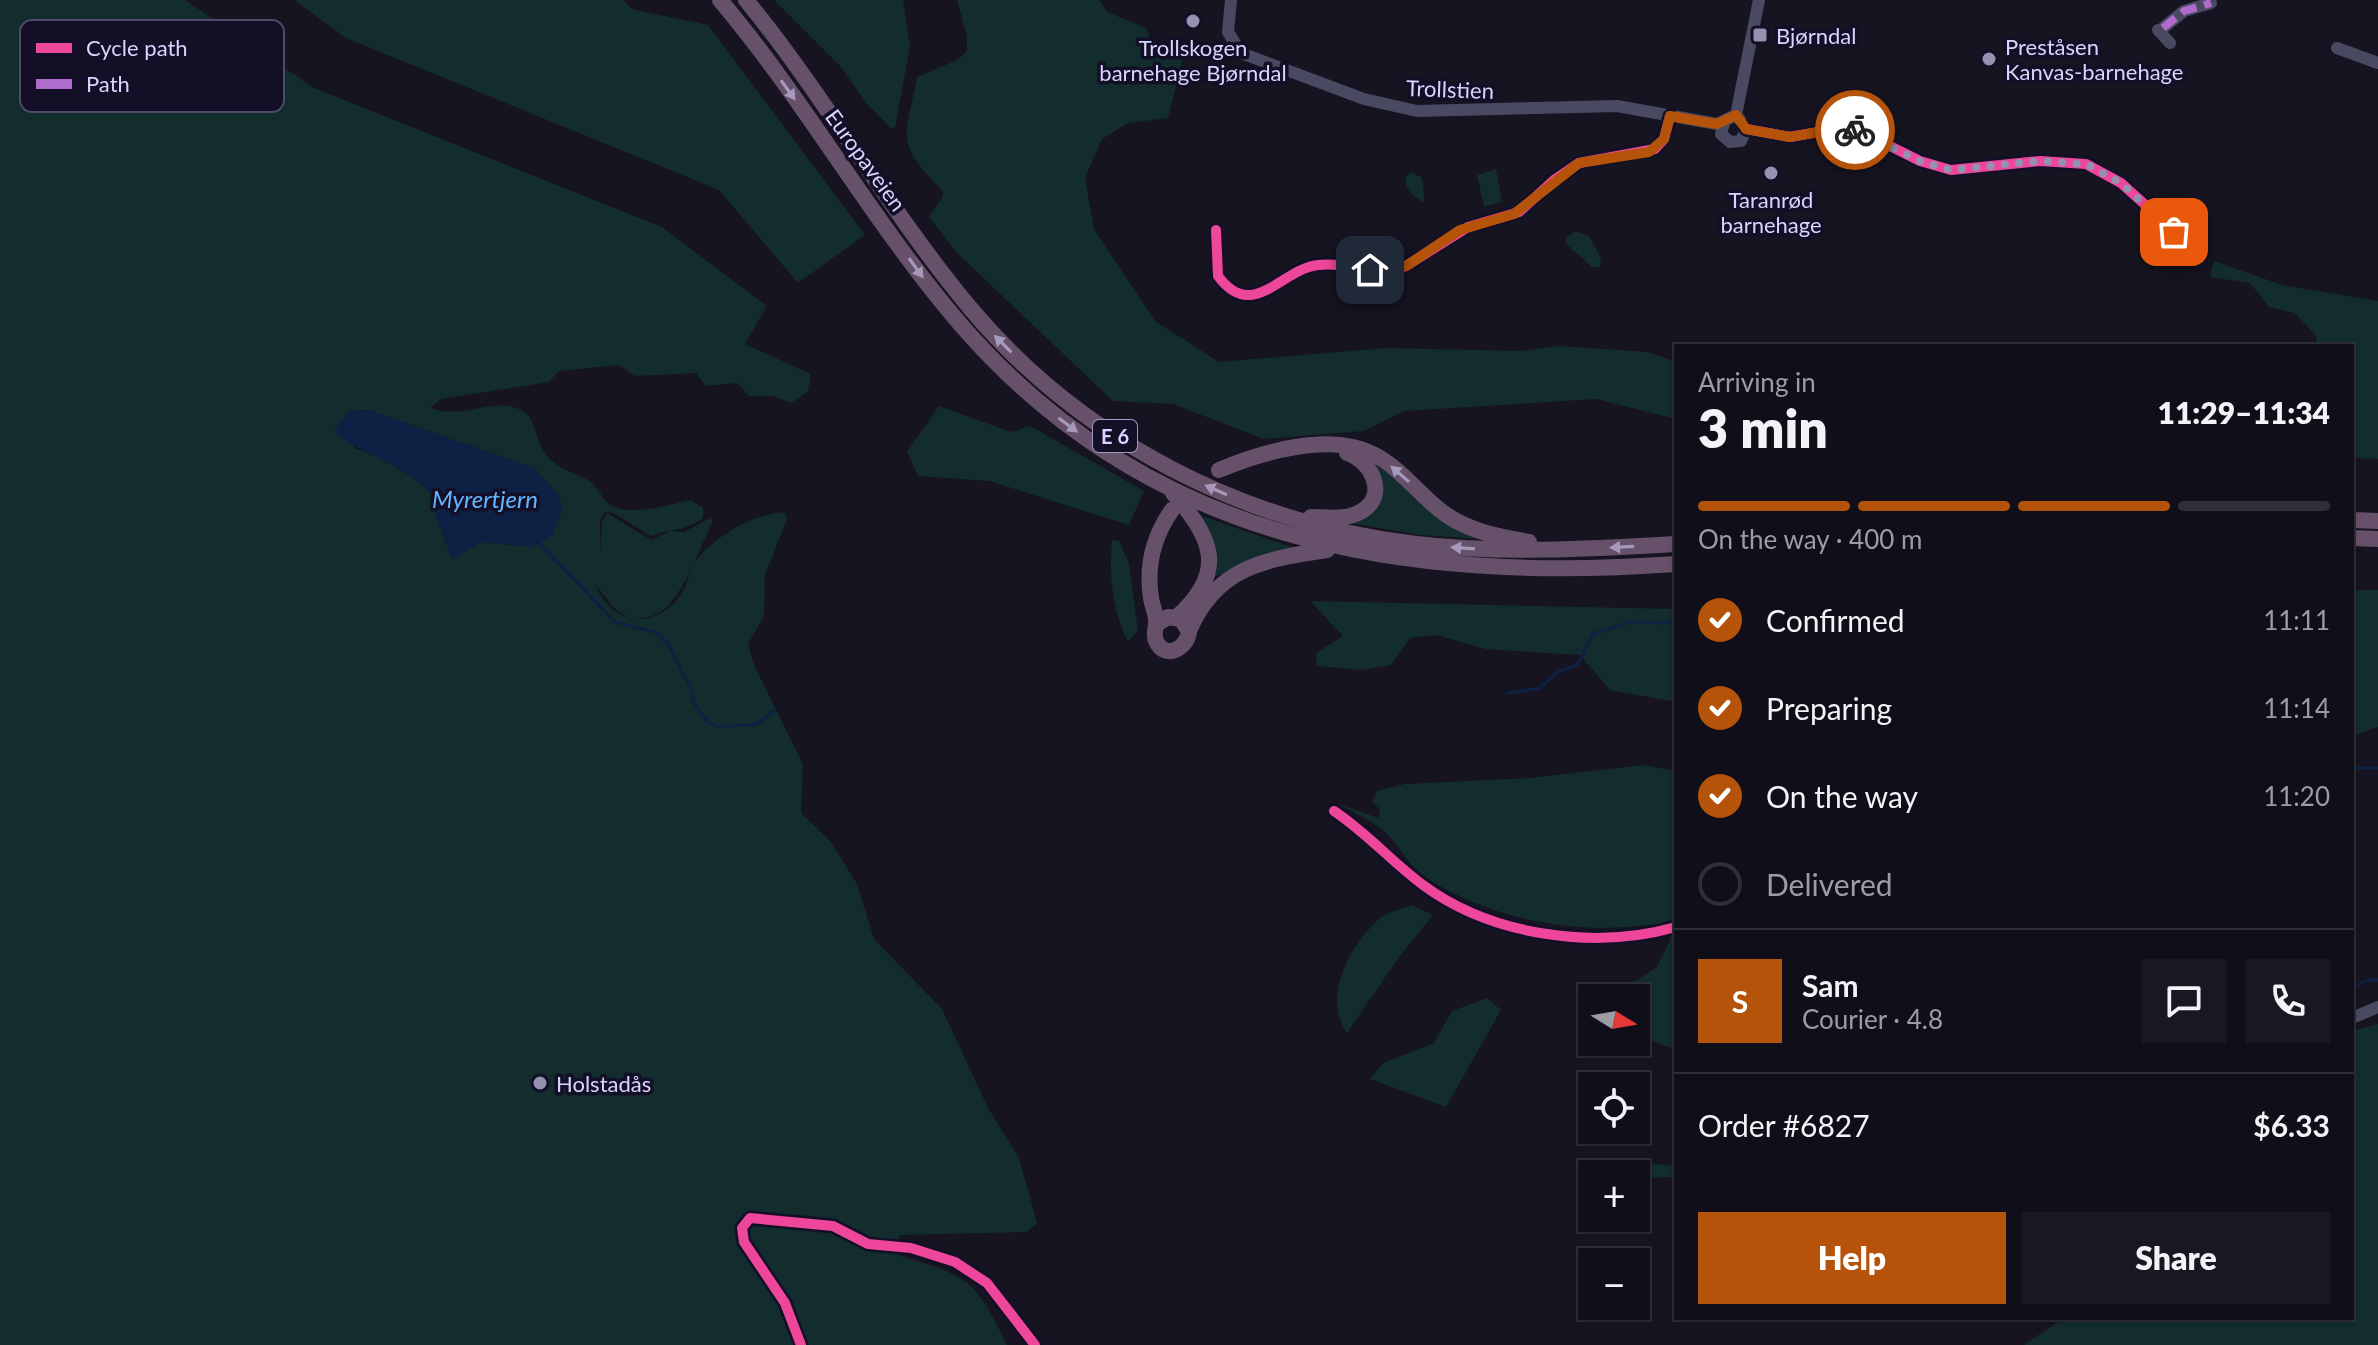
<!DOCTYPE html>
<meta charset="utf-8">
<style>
:root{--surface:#100f19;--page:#191822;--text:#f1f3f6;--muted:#9c9ca2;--line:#302f38;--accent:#b45309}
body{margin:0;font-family:Lato,sans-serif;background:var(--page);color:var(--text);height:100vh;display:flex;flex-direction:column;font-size:30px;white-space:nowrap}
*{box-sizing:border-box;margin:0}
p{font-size:26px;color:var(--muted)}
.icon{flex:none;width:44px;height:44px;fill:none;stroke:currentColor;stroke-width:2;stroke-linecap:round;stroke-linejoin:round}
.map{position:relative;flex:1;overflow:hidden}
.panel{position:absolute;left:1674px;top:344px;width:680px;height:976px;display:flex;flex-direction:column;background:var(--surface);border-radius:0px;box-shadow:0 2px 6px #0004,0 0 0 2px var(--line)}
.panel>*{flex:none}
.needle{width:52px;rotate:101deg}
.fabs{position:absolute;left:1578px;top:984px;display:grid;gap:16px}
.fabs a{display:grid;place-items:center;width:72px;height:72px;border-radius:0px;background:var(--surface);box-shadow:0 2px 6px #0004,0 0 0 2px var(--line);font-size:40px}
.pin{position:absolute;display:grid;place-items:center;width:68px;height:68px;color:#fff;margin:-34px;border-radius:16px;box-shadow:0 4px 12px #0006}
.courier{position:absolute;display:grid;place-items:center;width:80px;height:80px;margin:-40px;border:6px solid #b45309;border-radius:50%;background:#fff;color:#222;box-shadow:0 2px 10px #0007}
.summary em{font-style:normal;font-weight:800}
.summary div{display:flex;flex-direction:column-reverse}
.summary{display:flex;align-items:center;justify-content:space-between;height:136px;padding:0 24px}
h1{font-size:52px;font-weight:800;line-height:60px}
.bar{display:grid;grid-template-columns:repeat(4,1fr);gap:12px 8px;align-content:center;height:96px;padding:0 24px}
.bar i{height:10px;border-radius:6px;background:var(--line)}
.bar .on{background:var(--accent)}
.bar p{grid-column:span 4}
.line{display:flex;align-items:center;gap:20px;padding:0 24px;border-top:2px solid var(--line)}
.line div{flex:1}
.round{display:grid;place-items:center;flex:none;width:84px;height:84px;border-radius:0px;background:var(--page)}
ol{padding:0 24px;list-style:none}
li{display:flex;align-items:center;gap:24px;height:88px}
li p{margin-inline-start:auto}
li .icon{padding:8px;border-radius:50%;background:var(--accent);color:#fff;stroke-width:4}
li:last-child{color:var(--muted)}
li i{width:44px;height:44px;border:4px solid var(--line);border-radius:50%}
.cta{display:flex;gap:16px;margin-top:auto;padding:16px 24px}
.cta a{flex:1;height:92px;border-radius:0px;background:var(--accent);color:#fff;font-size:32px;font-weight:800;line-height:92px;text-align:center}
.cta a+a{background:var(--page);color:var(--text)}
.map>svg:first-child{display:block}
</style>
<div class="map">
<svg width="2378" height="1345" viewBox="0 0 2378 1345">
<rect width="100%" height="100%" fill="#161421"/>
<path fill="#132c2d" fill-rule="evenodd" d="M 0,0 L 185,0 L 314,88 L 662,227 L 767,306 L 745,344 L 811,374 L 808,391 L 791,403 L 773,396 L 749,396 L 737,383 L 706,386 L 696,373 L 635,376 L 619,365 L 559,371 L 549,382 L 441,399 L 430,408 C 463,420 492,397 519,409 C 536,416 535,437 543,450 C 555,469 571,471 588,480 C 596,485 601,496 608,503 C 627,519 669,504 691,500 L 703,508 L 703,518 C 683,532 673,528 651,536 L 613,513 L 605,512 L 600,521 L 600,554 L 602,522 L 607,513 L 651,540 L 670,531 L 684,532 L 710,518 L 713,521 C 699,548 683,600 657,614 C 650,617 639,618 631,619 L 615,609 L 595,584 C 611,627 659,631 683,591 C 689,583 688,571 694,563 C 715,536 751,515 784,512 L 787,519 L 765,575 L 764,616 L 748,644 L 754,665 L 803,764 L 801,813 L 831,842 L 857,884 L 874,939 L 942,1009 L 988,1108 L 1019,1158 L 1037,1223 L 1027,1232 L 899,1235 L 898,1255 C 969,1277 974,1277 1007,1345 L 0,1345 ZM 368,410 L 534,468 L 558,494 L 562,511 L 532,547 L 483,542 L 440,504 L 428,487 L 385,460 L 354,448 L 348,411 Z
M 294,0 L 623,0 L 632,9 L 708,25 L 865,235 L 798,283 L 719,190 L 346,38 Z
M 774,0 L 903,0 L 910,47 L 895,127 L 892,129 L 867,104 L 840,66 Z
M 957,0 L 1099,0 L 1107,12 L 1146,28 L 1153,46 L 1184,54 L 1168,118 L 1128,123 L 1102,139 L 1085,178 L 1094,229 L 1155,321 L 1219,362 L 1387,348 L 1520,351 L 1558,346 L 1648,352 L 1676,362 L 1676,419 L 1596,399 L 1404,411 L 1364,431 L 1264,439 L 1173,404 L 1113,401 L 956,252 L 929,217 L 943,196 L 942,190 C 894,141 905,141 917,77 L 957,60 L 967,51 L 967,36 Z
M 1496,169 L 1502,202 L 1484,207 L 1477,175 Z
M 1412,172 L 1422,178 L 1425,203 C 1414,198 1404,190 1406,176 Z
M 1575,231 L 1589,236 L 1601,258 L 1600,267 L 1592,267 L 1566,244 L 1566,238 Z
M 2214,261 L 2282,285 L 2378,301 L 2378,459 L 2352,458 L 2352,346 L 2315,346 L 2317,337 L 2295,313 L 2269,307 L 2250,283 L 2210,277 Z
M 939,406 L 1011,432 L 1030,426 L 1144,491 L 1129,525 L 989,481 L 918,476 L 907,452 Z
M 1370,461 L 1492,540 L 1420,535 L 1344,522 L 1371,509 Z
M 1196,514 L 1292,547 L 1293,549 L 1215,576 L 1216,563 Z
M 1112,540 L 1119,541 L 1129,563 L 1138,631 L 1128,642 C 1112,609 1109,577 1112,540 Z
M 2352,590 L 2378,590 L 2378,727 L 2352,736 Z
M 1310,601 L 1676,609 L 1676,702 L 1610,690 L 1580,655 L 1486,649 L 1436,635 L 1410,638 L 1391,665 L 1362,670 L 1317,666 L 1316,653 L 1343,636 Z
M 1644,765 L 1676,771 L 1676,1050 L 1636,1034 L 1636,998 L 1622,998 L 1620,991 L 1657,967 L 1671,938 L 1654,924 C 1578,936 1491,920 1425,877 C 1411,868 1401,849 1389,836 C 1376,822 1354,813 1337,803 L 1378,818 L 1380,810 L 1372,801 L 1377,791 L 1405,784 L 1530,778 Z
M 1412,905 L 1433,915 L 1399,957 L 1347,1033 C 1322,997 1349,947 1378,920 C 1386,912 1402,909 1412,905 Z
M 1487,998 L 1501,1010 L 1446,1107 L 1370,1079 L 1383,1063 L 1434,1043 L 1452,1011 Z
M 2378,1024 L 2378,1345 L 2024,1345 L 2064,1318 L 2352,1318 L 2352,1031 Z
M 1676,1157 L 1676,1177 L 1647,1178 L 1644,1162 L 1670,1166 Z"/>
<path fill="#0d2144" d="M 368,410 L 534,468 L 558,494 L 563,510 L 552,535 L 532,547 L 483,542 L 452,559 L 435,515 L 440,504 C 414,467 368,459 334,432 L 348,411 Z"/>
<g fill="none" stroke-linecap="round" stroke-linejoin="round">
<path stroke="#0d2144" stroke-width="3" d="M 539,543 L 615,622 L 658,633 L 669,646 L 691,689 L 693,702 L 708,723 L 720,727 L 757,724 L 774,711
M 1507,693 L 1540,688 L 1556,673 L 1578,664 L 1593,634 L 1630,622 L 1676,623
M 2352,768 L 2378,768
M 2352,987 L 2368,980 L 2378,980"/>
<path stroke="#4a4962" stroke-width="12" d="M 1231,0 L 1228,32 L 1241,53 L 1364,99 L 1417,111 L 1617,106 L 1717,124 L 1736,115
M 2163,28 L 2184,11 L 2211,3
M 2158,30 L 2170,43
M 2337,48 L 2378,63
M 1740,120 L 1736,115 L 1759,0
M 1724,123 L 1721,134 L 1730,142 L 1741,141 L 1746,129
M 1746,129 L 1790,137 L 1835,129 L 1858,130 L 1920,161 L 1951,170 L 2040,161 L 2086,164 L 2121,183 L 2171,228 L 2174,240 L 2167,246 L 2157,246 L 2153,242 L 2150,211
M 1216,230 L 1218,276 C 1253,323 1281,269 1318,265 C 1343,262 1369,271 1394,270 L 1406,266 L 1468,227 L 1519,212 L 1554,180 L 1579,163 L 1655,149 L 1664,139 L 1670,116
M 1467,910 C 1532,938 1608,946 1676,927
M 2352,1018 L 2378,1007
M 801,1345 L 785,1303 L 744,1242 L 742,1228 L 750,1218 L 833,1226 L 868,1244 L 911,1248 L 955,1262 L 987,1283 L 1035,1345"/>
<path stroke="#67516a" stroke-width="16" d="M 720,0 C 807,103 873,223 961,325 C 1150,543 1402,583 1676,564
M 746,0 C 827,99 889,211 971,309 C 1082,441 1245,524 1416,544 C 1502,554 1589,549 1676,544
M 1219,470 C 1261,452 1330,432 1373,454 C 1403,469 1421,498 1448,516 C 1472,532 1501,537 1529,542
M 1173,493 C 1212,538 1228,571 1177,617
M 1311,517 C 1325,517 1342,520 1356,514 C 1390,500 1374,462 1347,453
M 2352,520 L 2378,521
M 2352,538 L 2378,539
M 1157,624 L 1168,617 L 1181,619 L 1189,631 C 1188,648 1165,661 1156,641 C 1153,634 1156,630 1156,623 C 1157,615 1152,606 1151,598 C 1146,566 1153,537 1172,510
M 1189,631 C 1216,567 1265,559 1327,550"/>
<path stroke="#b06ccc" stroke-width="8" stroke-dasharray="16 8" stroke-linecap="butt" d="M 2163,28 L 2184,11 L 2211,3"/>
<g stroke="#130f26" stroke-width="15">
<path id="cycleway" d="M 1746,129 L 1790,137 L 1835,129 L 1858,130 L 1920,161 L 1951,170 L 2040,161 L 2086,164 L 2121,183 L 2171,228 L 2174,240 L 2167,246 L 2157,246 L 2153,242 L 2150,211
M 1216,230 L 1218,276 C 1253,323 1281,269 1318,265 C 1343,262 1369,271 1394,270 L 1406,266 L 1468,227 L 1519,212 L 1554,180 L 1579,163 L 1655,149 L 1664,139 L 1670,116
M 1334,811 C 1367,833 1392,862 1423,885 C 1492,936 1595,950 1676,927
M 801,1345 L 785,1303 L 744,1242 L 742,1228 L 750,1218 L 833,1226 L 868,1244 L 911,1248 L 955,1262 L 987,1283 L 1035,1345"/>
</g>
<use href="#cycleway" stroke="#ed469a" stroke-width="10"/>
</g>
<defs><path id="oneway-solid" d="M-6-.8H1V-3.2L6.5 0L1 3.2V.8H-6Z" transform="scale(2)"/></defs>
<g fill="#a699bc">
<use href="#oneway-solid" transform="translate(788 90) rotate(54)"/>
<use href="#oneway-solid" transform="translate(916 268) rotate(54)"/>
<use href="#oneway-solid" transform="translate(1003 344) rotate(-135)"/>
<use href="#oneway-solid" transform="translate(1068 425) rotate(37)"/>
<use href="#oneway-solid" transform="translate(1400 474) rotate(-139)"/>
<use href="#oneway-solid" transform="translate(1216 490) rotate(-156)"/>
<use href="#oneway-solid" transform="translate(1622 547) rotate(177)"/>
<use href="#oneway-solid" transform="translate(1463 548) rotate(-176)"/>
</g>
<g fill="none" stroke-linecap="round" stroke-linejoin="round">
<path stroke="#9591b1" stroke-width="8" stroke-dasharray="0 14.4" d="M 1855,130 L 1920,161 L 1951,170 L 2040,161 L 2086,164 L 2121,183 L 2174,232"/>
<path stroke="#b45309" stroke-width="10" d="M 1370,270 L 1406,266 L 1460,230 L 1514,214 L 1579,163 L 1649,152 L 1664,139 L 1670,116 L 1717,124 L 1736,115 L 1746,129 L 1790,137 L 1835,129 L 1855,130"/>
</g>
<g fill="#9591b1" stroke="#130f26" stroke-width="3">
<circle cx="1193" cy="21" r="8"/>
<rect x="1752" y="27" width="16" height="16" rx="4"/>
<circle cx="1989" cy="59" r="8"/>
<circle cx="1771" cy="173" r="8"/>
<circle cx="540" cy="1083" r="8"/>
</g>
<g text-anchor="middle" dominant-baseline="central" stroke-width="7" stroke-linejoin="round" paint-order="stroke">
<rect fill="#130f26" stroke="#9e99be" stroke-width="2" x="1093" y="420" width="44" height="32" rx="6"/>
<g font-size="20" font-weight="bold" fill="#d9d4ff">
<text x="1115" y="436">E 6</text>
</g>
<g font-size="22" fill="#d9d4ff" stroke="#130f26" text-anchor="start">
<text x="1776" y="35">Bjørndal</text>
<text x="2005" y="46">Preståsen<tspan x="2005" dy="25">Kanvas-barnehage</tspan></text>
<text x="1193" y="47" text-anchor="middle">Trollskogen<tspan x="1193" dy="25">barnehage Bjørndal</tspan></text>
<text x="1771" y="199" text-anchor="middle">Taranrød<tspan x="1771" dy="25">barnehage</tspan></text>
<text x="556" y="1083">Holstadås</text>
</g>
<g font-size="22" fill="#d9d4ff" stroke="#130f26">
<text transform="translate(1450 89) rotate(2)">Trollstien</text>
<text transform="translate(866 160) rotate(54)">Europaveien</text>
</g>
<g font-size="24" font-style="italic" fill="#62b6ff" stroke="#130f26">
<text x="485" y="498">Myrertjern</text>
</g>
</g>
<rect x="20" y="20" width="264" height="92" rx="12" fill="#130f26" stroke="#4e4a67" stroke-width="2"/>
<rect x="36" y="43" width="36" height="10" fill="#ed469a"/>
<rect x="36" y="79" width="36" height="10" fill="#b06ccc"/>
<g font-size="22" fill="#d9d4ff">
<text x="86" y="56">Cycle path</text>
<text x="86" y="92">Path</text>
</g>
</svg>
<div class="fabs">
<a><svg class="needle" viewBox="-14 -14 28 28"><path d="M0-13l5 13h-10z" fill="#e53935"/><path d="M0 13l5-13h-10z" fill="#9c9ca2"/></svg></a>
<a><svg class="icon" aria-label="locate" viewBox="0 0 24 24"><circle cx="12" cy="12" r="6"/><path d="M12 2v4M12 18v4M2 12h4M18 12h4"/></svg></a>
<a>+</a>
<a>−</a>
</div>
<div class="pin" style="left:2174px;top:232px;background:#ea580c"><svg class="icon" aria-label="bag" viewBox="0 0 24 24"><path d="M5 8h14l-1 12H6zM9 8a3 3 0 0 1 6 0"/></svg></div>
<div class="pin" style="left:1370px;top:270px;background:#1f2937"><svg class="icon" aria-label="home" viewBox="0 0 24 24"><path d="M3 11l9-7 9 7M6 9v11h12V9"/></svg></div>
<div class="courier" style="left:1855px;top:130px"><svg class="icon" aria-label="bike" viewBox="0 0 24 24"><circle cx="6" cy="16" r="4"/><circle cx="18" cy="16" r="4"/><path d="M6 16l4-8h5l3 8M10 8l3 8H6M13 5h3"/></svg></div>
<section class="panel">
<div class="summary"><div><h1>3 min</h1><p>Arriving in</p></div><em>11:29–11:34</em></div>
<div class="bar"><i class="on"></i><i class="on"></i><i class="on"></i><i></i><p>On the way · 400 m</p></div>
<ol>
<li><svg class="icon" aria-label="check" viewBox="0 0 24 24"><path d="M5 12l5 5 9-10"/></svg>Confirmed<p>11:11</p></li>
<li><svg class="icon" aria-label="check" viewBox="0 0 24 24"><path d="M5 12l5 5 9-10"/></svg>Preparing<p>11:14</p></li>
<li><svg class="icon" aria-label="check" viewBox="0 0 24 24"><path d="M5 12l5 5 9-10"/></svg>On the way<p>11:20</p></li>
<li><i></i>Delivered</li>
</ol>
<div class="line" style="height:144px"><b class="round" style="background:var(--accent);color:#fff">S</b><div><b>Sam</b><p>Courier · 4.8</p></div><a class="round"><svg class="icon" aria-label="chat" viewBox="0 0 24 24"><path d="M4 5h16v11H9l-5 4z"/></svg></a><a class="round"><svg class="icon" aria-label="phone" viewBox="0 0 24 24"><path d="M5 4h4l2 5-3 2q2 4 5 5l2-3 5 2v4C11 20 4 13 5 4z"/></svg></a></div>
<div class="line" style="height:104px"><div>Order #6827</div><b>$6.33</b></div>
<div class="cta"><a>Help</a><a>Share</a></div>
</section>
</div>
